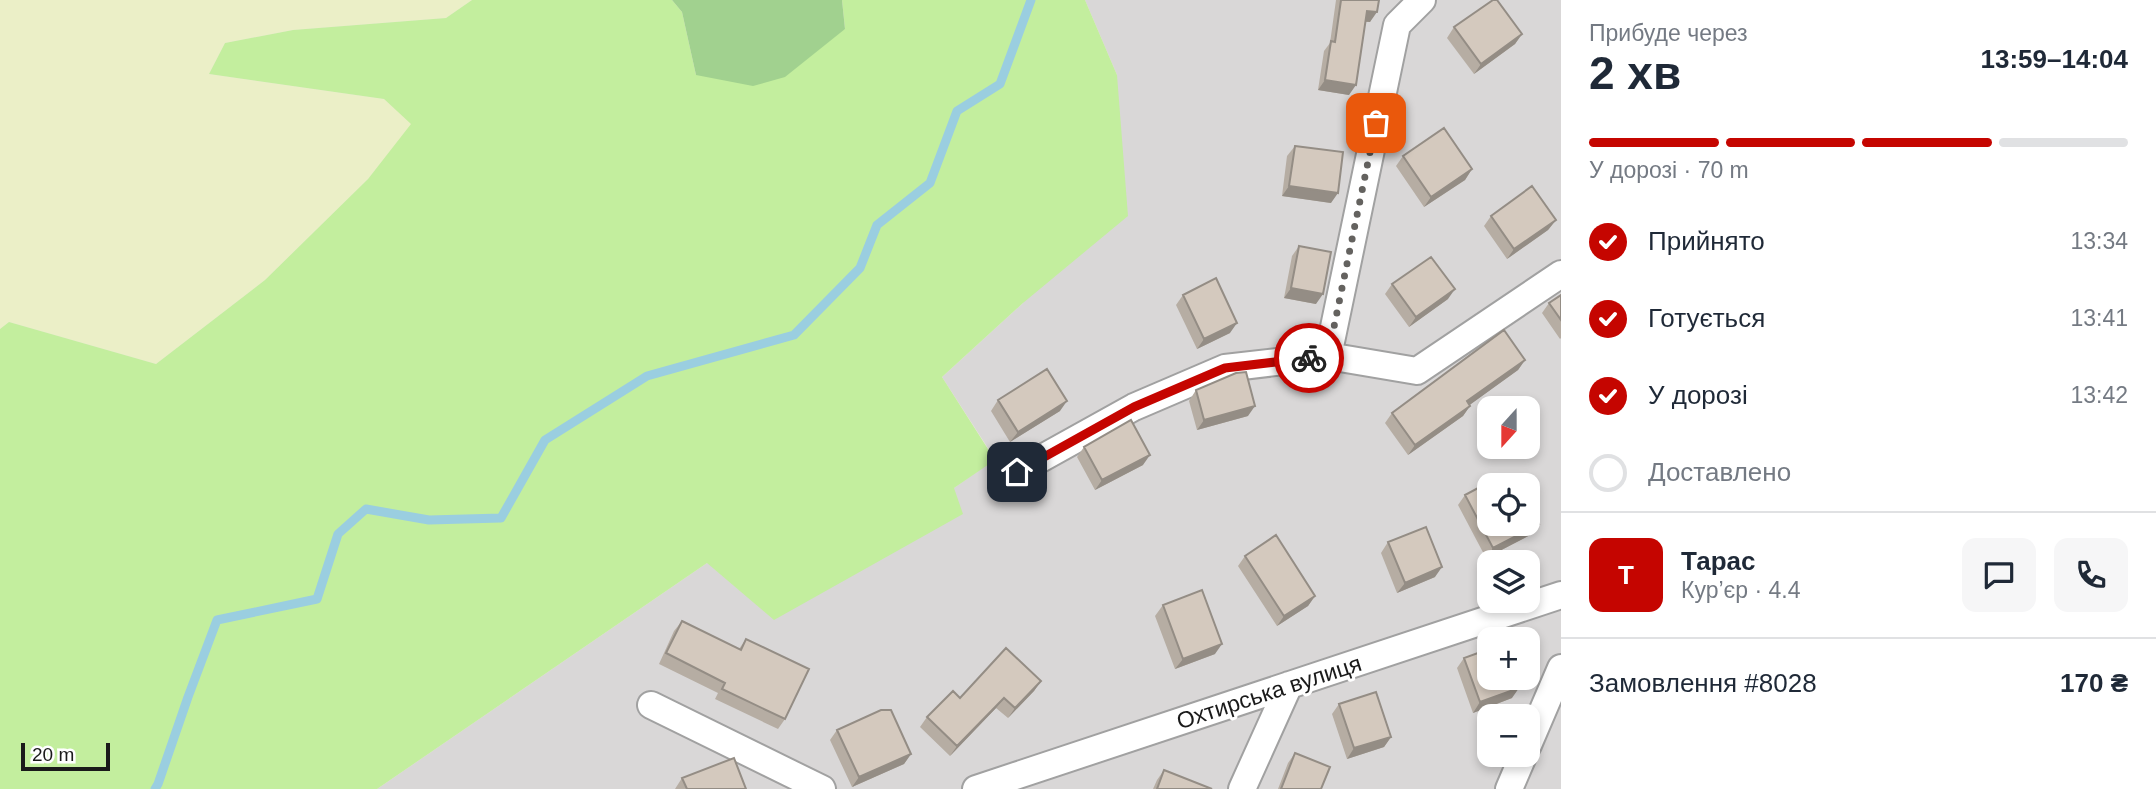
<!DOCTYPE html>
<html lang="uk">
<meta charset="utf-8">
<style>
:root{--surface:#fff;--page:#f6f6f7;--text:#1f2937;--muted:#747a83;--line:#e0e1e3;--accent:#c50500}
body{margin:0;font-family:Arial,sans-serif;background:var(--page);color:var(--text);height:100vh;display:flex;flex-direction:column;font-size:26px;white-space:nowrap}
*{box-sizing:border-box;margin:0}
p{font-size:23px;color:var(--muted)}
.icon{flex:none;width:38px;height:38px;fill:none;stroke:currentColor;stroke-width:2;stroke-linecap:round;stroke-linejoin:round}
.map{position:relative;flex:1;overflow:hidden}
.details{display:flex;flex-direction:column;background:var(--surface);width:595px}
.details>*{flex:none}
.needle{width:46px;rotate:201deg}
.fabs{position:absolute;left:1477px;top:396px;display:grid;gap:14px}
.fabs a{display:grid;place-items:center;width:63px;height:63px;border-radius:14px;background:var(--surface);box-shadow:0 4px 10px #0003;font-size:35px}
.scale{position:absolute;left:21px;bottom:18px;width:89px;box-sizing:border-box;padding-left:7px;border:4px solid #1a1a1a;border-top:0;font-size:19px;line-height:24px;white-space:nowrap;color:#1a1a1a;-webkit-text-stroke:5px #fff;paint-order:stroke}
.pin{position:absolute;display:grid;place-items:center;width:60px;height:60px;color:#fff;margin:-30px;border-radius:14px;box-shadow:0 4px 10px #0006}
.courier{position:absolute;display:grid;place-items:center;width:70px;height:70px;margin:-35px;border:5px solid #c50500;border-radius:50%;background:#fff;color:#222;box-shadow:0 2px 9px #0007}
.head em{font-style:normal;font-weight:800}
.head div{display:flex;flex-direction:column-reverse}
.head{display:flex;align-items:center;justify-content:space-between;height:119px;padding:0 28px}
h1{font-size:46px;font-weight:800;line-height:52px}
.bar{display:grid;grid-template-columns:repeat(4,1fr);gap:10px 7px;align-content:center;height:84px;padding:0 28px}
.bar i{height:9px;border-radius:5px;background:var(--line)}
.bar .selected{background:var(--accent)}
.bar p{grid-column:span 4}
.line{display:flex;align-items:center;gap:18px;padding:0 28px;border-top:2px solid var(--line)}
.line div{flex:1}
.round{display:grid;place-items:center;flex:none;width:74px;height:74px;border-radius:14px;background:var(--page)}
ol{padding:0 28px;list-style:none}
li{display:flex;align-items:center;gap:21px;height:77px}
li p{margin-inline-start:auto}
li .icon{padding:7px;border-radius:50%;background:var(--accent);color:#fff;stroke-width:4}
li:last-child{color:var(--muted)}
li i{width:38px;height:38px;border:4px solid var(--line);border-radius:50%}
main{display:flex;flex:1;min-height:0}
.map>svg:first-child{display:block}
</style>
<main>
<div class="map">
<svg width="1561" height="789" viewBox="0 0 1561 789">
<rect width="100%" height="100%" fill="#ede9de"/>
<path fill="#d9d7d7" fill-rule="evenodd" d="M 1085,0 L 1561,0 L 1561,789 L 377,789 L 707,563 L 954,488 L 995,459 L 942,377 L 1023,303 L 1117,75 ZM 1489,408 L 1528,408 L 1528,446 L 1489,446 ZM 1489,485 L 1528,485 L 1528,523 L 1489,523 ZM 1489,562 L 1528,562 L 1528,600 L 1489,600 ZM 1489,639 L 1528,639 L 1528,677 L 1489,677 ZM 1489,716 L 1528,716 L 1528,754 L 1489,754 Z"/>
<path fill="#ebefc7" d="M 0,0 L 472,0 L 446,18 L 293,30 L 225,43 L 209,74 L 384,99 L 412,124 L 368,179 L 265,280 L 156,364 L 9,322 L 0,329 Z"/>
<path fill="#c3ee9e" d="M 472,0 L 672,0 L 682,12 L 696,75 L 845,29 L 842,0 L 1085,0 L 1117,75 L 1128,216 L 1023,303 L 942,377 L 995,460 L 954,488 L 963,514 L 774,620 L 707,563 L 377,789 L 0,789 L 0,329 L 9,322 L 156,364 L 265,280 L 368,179 L 411,124 L 384,99 L 209,74 L 225,43 L 293,30 L 446,18 Z"/>
<path fill="#a1d18f" d="M 672,0 L 842,0 L 845,29 L 785,77 L 753,86 L 696,75 L 682,12 Z"/>
<g fill="none" stroke-linecap="round" stroke-linejoin="round">
<path stroke="#9acee0" stroke-width="9" d="M 155,789 L 158,784 L 188,697 L 217,620 L 317,599 L 338,534 L 366,509 L 429,520 L 501,518 L 545,440 L 647,376 L 794,335 L 860,268 L 877,225 L 930,183 L 957,111 L 1000,84 L 1031,0"/>
<g stroke="#a1a1a1" stroke-width="30">
<path id="street" d="M 1328,356 L 1397,25 L 1422,0
M 1017,472 L 1134,407 L 1225,368 L 1328,356 L 1417,371 L 1561,274
M 651,705 L 822,789
M 1528,745 L 1561,668
M 976,789 L 1561,595
M 1242,789 L 1289,685
M 1509,789 L 1524,754"/>
</g>
<use href="#street" stroke="#fff" stroke-width="26"/>
</g>
<path fill="#b6ada3" d="M 1336,0 L 1379,0 L 1370,22 L 1365,22 L 1349,95 L 1318,90 L 1324,51 L 1330,43 Z
M 1454,27 L 1522,34 L 1515,44 L 1474,74 L 1447,38 Z
M 1295,146 L 1331,203 L 1282,196 L 1287,156 Z
M 1403,156 L 1472,169 L 1465,180 L 1424,207 L 1396,166 Z
M 1491,216 L 1556,220 L 1548,230 L 1507,259 L 1484,226 Z
M 1299,246 L 1316,304 L 1284,298 L 1292,256 Z
M 1392,284 L 1448,299 L 1409,327 L 1385,294 Z
M 1183,295 L 1230,333 L 1197,349 L 1176,305 Z
M 1561,295 L 1561,338 L 1560,339 L 1542,313 L 1549,303 Z
M 1525,360 L 1518,370 L 1469,405 L 1470,406 L 1463,416 L 1408,455 L 1385,423 L 1392,413 Z
M 1196,390 L 1248,416 L 1197,430 L 1189,401 Z
M 998,400 L 1060,411 L 1010,442 L 991,411 Z
M 1084,447 L 1143,465 L 1095,490 L 1077,457 Z
M 1489,485 L 1532,534 L 1486,558 L 1458,505 L 1465,495 Z
M 1388,542 L 1435,577 L 1397,593 L 1381,553 Z
M 1245,556 L 1315,596 L 1308,606 L 1277,626 L 1238,566 Z
M 1163,605 L 1215,654 L 1175,669 L 1155,616 Z
M 682,621 L 739,649 L 746,639 L 785,719 L 778,729 L 715,699 L 718,693 L 659,664 L 674,631 Z
M 1464,658 L 1512,698 L 1473,713 L 1457,668 Z
M 1041,681 L 1034,691 L 1008,718 L 996,708 L 950,756 L 920,727 L 927,717 L 960,698 Z
M 1339,704 L 1391,737 L 1384,747 L 1347,759 L 1332,714 Z
M 837,730 L 911,754 L 904,764 L 852,787 L 830,740 Z
M 1295,753 L 1321,789 L 1278,789 L 1288,763 Z
M 1164,770 L 1212,789 L 1153,789 L 1157,780 Z
M 682,778 L 746,789 L 675,789 Z"/>
<path fill="#948d85" d="M 1367,11 L 1377,12 L 1370,22 L 1360,21 Z
M 1522,34 L 1515,44 L 1474,74 L 1481,64 Z
M 1325,80 L 1356,85 L 1349,95 L 1318,90 Z
M 1472,169 L 1465,180 L 1424,207 L 1431,197 Z
M 1289,186 L 1338,193 L 1331,203 L 1282,196 Z
M 1556,220 L 1548,230 L 1507,259 L 1514,249 Z
M 1291,288 L 1323,294 L 1316,304 L 1284,298 Z
M 1455,289 L 1448,299 L 1409,327 L 1416,317 Z
M 1237,323 L 1230,333 L 1197,349 L 1204,339 Z
M 1525,360 L 1518,370 L 1460,412 L 1467,401 Z
M 1067,401 L 1060,411 L 1010,442 L 1018,432 Z
M 1255,406 L 1248,416 L 1197,430 L 1204,420 Z
M 1470,406 L 1463,416 L 1408,455 L 1415,445 Z
M 1150,455 L 1143,465 L 1095,490 L 1102,480 Z
M 1539,524 L 1532,534 L 1486,558 L 1493,548 Z
M 1442,567 L 1435,577 L 1397,593 L 1405,583 Z
M 1315,596 L 1308,606 L 1277,626 L 1284,616 Z
M 1222,644 L 1215,654 L 1175,669 L 1183,659 Z
M 1041,681 L 1034,691 L 1008,718 L 1015,708 Z
M 1519,688 L 1512,698 L 1473,713 L 1480,702 Z
M 1004,698 L 996,708 L 950,756 L 957,746 Z
M 1391,737 L 1384,747 L 1347,759 L 1354,748 Z
M 911,754 L 904,764 L 852,787 L 859,777 Z"/>
<path fill="#d4c9be" stroke="#948d85" stroke-width="2" d="M 1341,0 L 1379,0 L 1377,12 L 1367,11 L 1356,85 L 1325,80 L 1331,41 L 1335,42 Z
M 1493,0 L 1497,0 L 1522,34 L 1481,64 L 1454,27 Z
M 1444,128 L 1472,169 L 1431,197 L 1403,156 Z
M 1295,146 L 1343,152 L 1338,193 L 1289,186 Z
M 1532,186 L 1556,220 L 1514,249 L 1491,216 Z
M 1299,246 L 1331,252 L 1323,294 L 1291,288 Z
M 1431,257 L 1455,289 L 1416,317 L 1392,284 Z
M 1216,278 L 1237,323 L 1204,339 L 1183,295 Z
M 1561,295 L 1561,320 L 1549,303 Z
M 1504,330 L 1525,360 L 1467,401 L 1470,406 L 1415,445 L 1392,413 Z
M 1047,369 L 1067,401 L 1018,432 L 998,400 Z
M 1246,372 L 1255,406 L 1204,420 L 1196,390 L 1236,373 Z
M 1131,420 L 1150,455 L 1102,480 L 1084,447 Z
M 1493,480 L 1496,485 L 1489,485 L 1489,523 L 1528,523 L 1528,503 L 1539,524 L 1493,548 L 1465,495 Z
M 1426,527 L 1442,567 L 1405,583 L 1388,542 Z
M 1276,535 L 1315,596 L 1284,616 L 1245,556 Z
M 1202,590 L 1222,644 L 1183,659 L 1163,605 Z
M 682,621 L 741,650 L 746,639 L 809,669 L 785,719 L 722,689 L 725,683 L 666,653 Z
M 1006,648 L 1041,681 L 1015,708 L 1004,698 L 957,746 L 927,717 L 953,691 L 960,698 Z
M 1489,649 L 1489,677 L 1515,677 L 1519,688 L 1480,702 L 1464,658 Z
M 1376,692 L 1391,737 L 1354,748 L 1339,704 Z
M 881,710 L 891,710 L 911,754 L 859,777 L 837,730 Z
M 1295,753 L 1330,767 L 1321,789 L 1281,789 Z
M 734,758 L 746,789 L 687,789 L 682,778 Z
M 1164,770 L 1212,789 L 1157,789 Z"/>
<g fill="none" stroke-linecap="round" stroke-linejoin="round">
<path stroke="#64625f" stroke-width="7" stroke-dasharray="0 12.6" d="M 1309,358 L 1328,356 L 1376,123"/>
<path stroke="#c50500" stroke-width="9" d="M 1017,472 L 1134,407 L 1225,368 L 1309,358"/>
</g>
<g text-anchor="middle" dominant-baseline="central" stroke-width="6" stroke-linejoin="round" paint-order="stroke">
<g font-size="23" fill="#1a1a1a" stroke="#fff">
<text transform="translate(1269 692) rotate(-18)">Охтирська вулиця</text>
</g>
</g>
</svg>
<div class="fabs">
<a><svg class="needle" viewBox="-14 -14 28 28"><path d="M0-13l5 13h-10z" fill="#e53935"/><path d="M0 13l5-13h-10z" fill="#747a83"/></svg></a>
<a><svg class="icon" aria-label="locate" viewBox="0 0 24 24"><circle cx="12" cy="12" r="6"/><path d="M12 2v4M12 18v4M2 12h4M18 12h4"/></svg></a>
<a><svg class="icon" aria-label="layers" viewBox="0 0 24 24"><path d="M12 4l9 5-9 5-9-5zM3 14l9 5 9-5"/></svg></a>
<a>+</a>
<a>−</a>
</div>
<div class="scale">20 m</div>
<div class="pin" style="left:1376px;top:123px;background:#ea580c"><svg class="icon" aria-label="bag" viewBox="0 0 24 24"><path d="M5 8h14l-1 12H6zM9 8a3 3 0 0 1 6 0"/></svg></div>
<div class="pin" style="left:1017px;top:472px;background:#1f2937"><svg class="icon" aria-label="home" viewBox="0 0 24 24"><path d="M3 11l9-7 9 7M6 9v11h12V9"/></svg></div>
<div class="courier" style="left:1309px;top:358px"><svg class="icon" aria-label="bike" viewBox="0 0 24 24"><circle cx="6" cy="16" r="4"/><circle cx="18" cy="16" r="4"/><path d="M6 16l4-8h5l3 8M10 8l3 8H6M13 5h3"/></svg></div>
</div>
<section class="details">
<div class="head"><div><h1>2 хв</h1><p>Прибуде через</p></div><em>13:59–14:04</em></div>
<div class="bar"><i class="selected"></i><i class="selected"></i><i class="selected"></i><i></i><p>У дорозі · 70 m</p></div>
<ol>
<li><svg class="icon" aria-label="check" viewBox="0 0 24 24"><path d="M5 12l5 5 9-10"/></svg>Прийнято<p>13:34</p></li>
<li><svg class="icon" aria-label="check" viewBox="0 0 24 24"><path d="M5 12l5 5 9-10"/></svg>Готується<p>13:41</p></li>
<li><svg class="icon" aria-label="check" viewBox="0 0 24 24"><path d="M5 12l5 5 9-10"/></svg>У дорозі<p>13:42</p></li>
<li><i></i>Доставлено</li>
</ol>
<div class="line" style="height:126px"><b class="round" style="background:var(--accent);color:#fff">Т</b><div><b>Тарас</b><p>Кур’єр · 4.4</p></div><a class="round"><svg class="icon" aria-label="chat" viewBox="0 0 24 24"><path d="M4 5h16v11H9l-5 4z"/></svg></a><a class="round"><svg class="icon" aria-label="phone" viewBox="0 0 24 24"><path d="M5 4h4l2 5-3 2q2 4 5 5l2-3 5 2v4C11 20 4 13 5 4z"/></svg></a></div>
<div class="line" style="height:91px"><div>Замовлення #8028</div><b>170 ₴</b></div>
</section>
</main>
